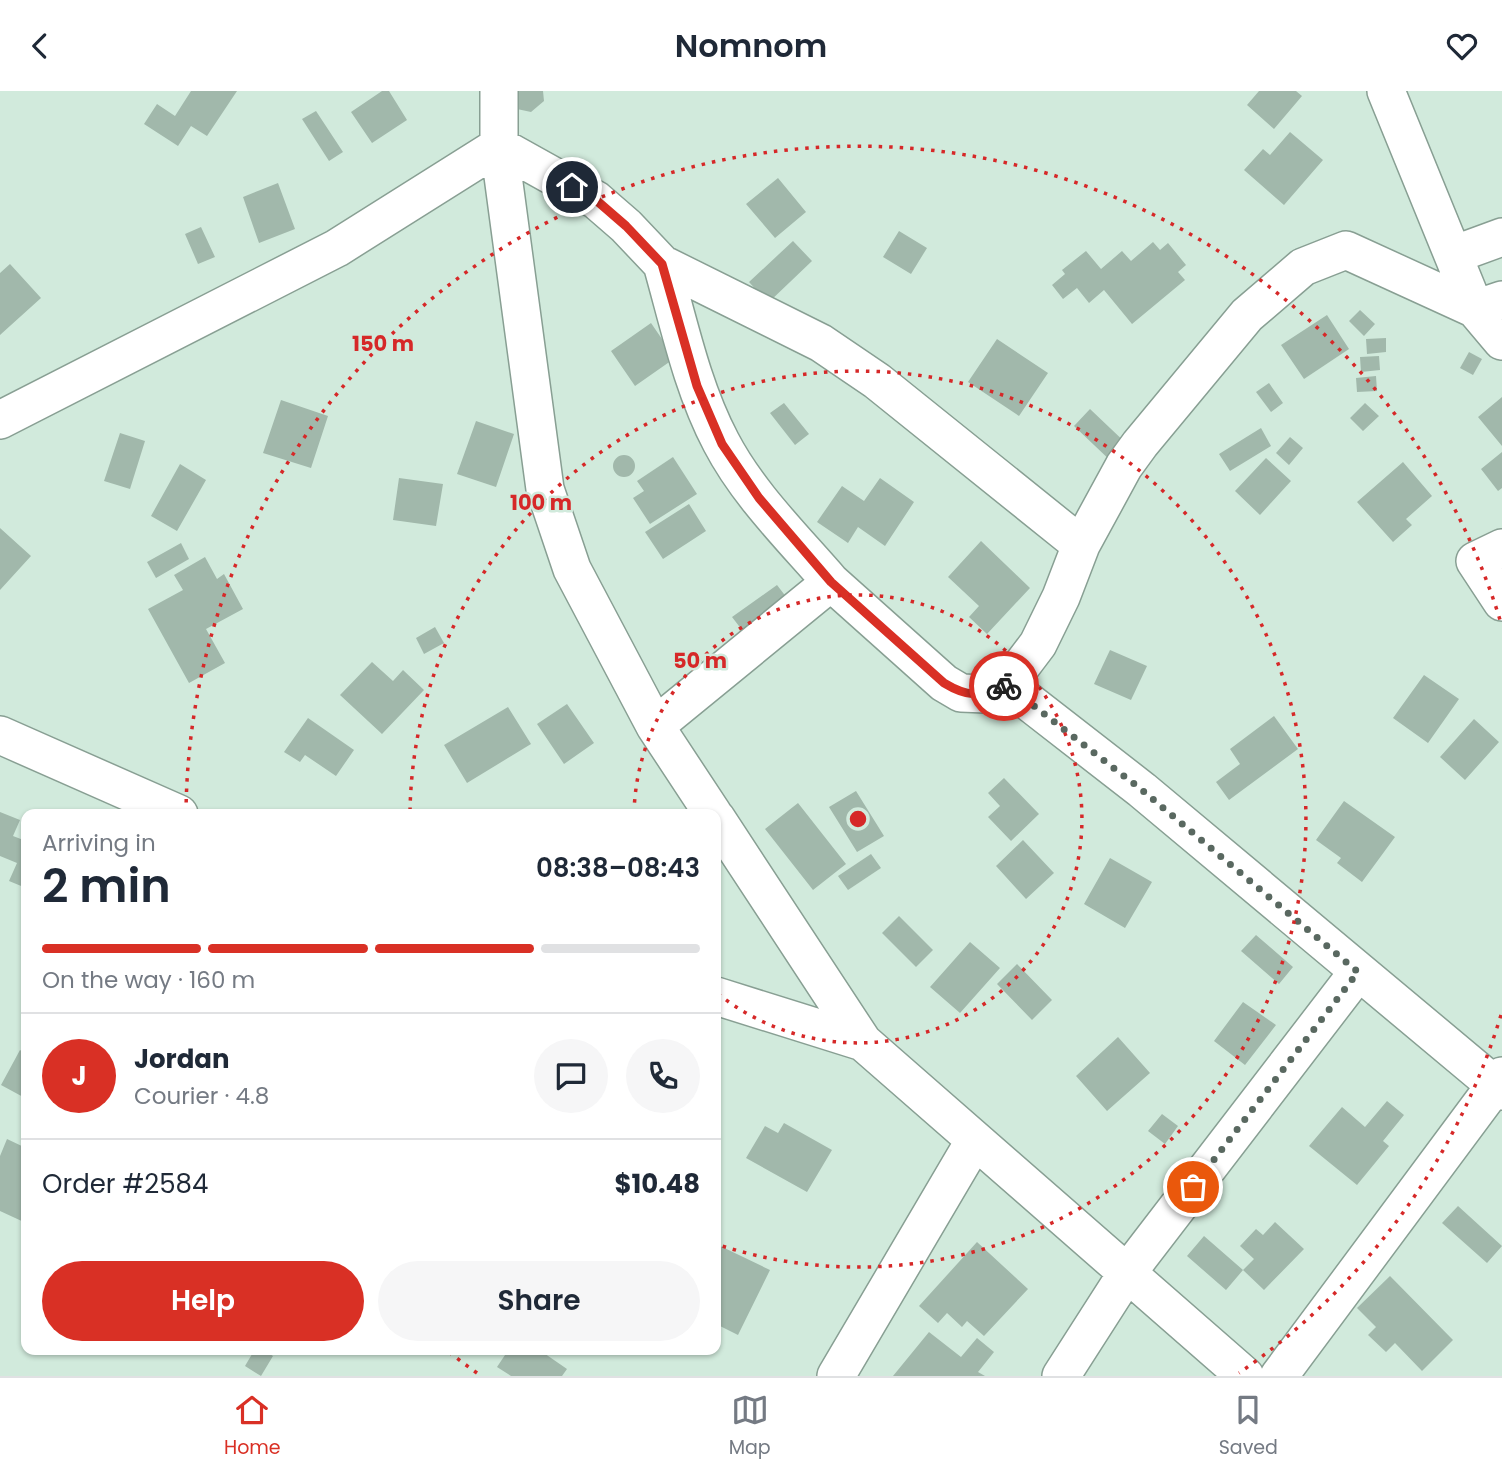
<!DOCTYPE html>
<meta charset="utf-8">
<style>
:root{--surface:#fff;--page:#f6f6f7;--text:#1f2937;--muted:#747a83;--line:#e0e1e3;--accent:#d93025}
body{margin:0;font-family:Poppins,sans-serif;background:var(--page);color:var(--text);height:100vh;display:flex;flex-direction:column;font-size:26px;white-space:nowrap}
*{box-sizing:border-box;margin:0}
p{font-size:23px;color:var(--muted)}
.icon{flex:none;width:38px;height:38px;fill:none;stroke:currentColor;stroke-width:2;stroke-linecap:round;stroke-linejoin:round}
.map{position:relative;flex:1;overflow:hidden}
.side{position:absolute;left:21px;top:718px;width:700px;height:546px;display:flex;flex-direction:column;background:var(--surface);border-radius:14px;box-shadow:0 2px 5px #0004}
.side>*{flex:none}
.pin{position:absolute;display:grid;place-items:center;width:60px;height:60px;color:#fff;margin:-30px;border:4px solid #fff;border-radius:50%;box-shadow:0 2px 7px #0007}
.courier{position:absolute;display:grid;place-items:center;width:70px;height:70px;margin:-35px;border:5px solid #d93025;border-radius:50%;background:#fff;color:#222;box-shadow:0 2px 9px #0007}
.overview em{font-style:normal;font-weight:600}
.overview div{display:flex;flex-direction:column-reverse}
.overview{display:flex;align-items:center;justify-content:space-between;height:119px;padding:0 21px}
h1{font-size:46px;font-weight:600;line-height:52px}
.bar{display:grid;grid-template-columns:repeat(4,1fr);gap:10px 7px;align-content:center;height:84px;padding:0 21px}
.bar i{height:9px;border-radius:5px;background:var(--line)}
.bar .current{background:var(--accent)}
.bar p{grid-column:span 4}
.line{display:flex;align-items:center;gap:18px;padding:0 21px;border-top:2px solid var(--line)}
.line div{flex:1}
.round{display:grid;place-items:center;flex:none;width:74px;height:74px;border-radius:37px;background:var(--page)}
.action{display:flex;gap:14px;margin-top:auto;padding:14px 21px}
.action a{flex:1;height:80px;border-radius:42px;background:var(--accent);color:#fff;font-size:28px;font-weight:600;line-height:80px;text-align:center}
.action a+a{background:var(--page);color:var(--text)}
header{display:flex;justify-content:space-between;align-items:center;height:91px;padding:0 21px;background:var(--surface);font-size:32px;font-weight:600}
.menu{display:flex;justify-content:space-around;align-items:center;height:98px;border-top:2px solid var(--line);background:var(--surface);font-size:19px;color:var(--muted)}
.menu a{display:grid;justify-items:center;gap:4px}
.menu .current{color:var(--accent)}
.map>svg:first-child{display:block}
</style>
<header><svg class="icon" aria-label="back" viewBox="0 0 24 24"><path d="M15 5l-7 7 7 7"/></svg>Nomnom<svg class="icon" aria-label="heart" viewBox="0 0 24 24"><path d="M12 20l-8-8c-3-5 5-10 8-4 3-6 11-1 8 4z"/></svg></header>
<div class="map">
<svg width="1502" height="1285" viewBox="0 0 1502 1285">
<rect width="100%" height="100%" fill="#d1eadc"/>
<path fill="#a1b8ab" d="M 191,0 L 237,0 L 207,45 L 191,35 L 178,55 L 144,33 L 157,13 L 175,25 Z
M 382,0 L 389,0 L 407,29 L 372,52 L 351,21 Z
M 511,0 L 543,0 L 544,10 L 531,21 L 517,18 Z
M 1259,0 L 1296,0 L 1302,5 L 1274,38 L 1247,14 Z
M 316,20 L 343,61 L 329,70 L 302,28 Z
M 1290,41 L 1323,69 L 1284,114 L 1244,79 L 1263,58 L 1270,64 Z
M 778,87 L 806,121 L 775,147 L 746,113 Z
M 278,92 L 295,138 L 259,152 L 243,106 Z
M 201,136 L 215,166 L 198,173 L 185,143 Z
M 899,140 L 927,157 L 911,183 L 883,166 Z
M 793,150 L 812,170 L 768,212 L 749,191 Z
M 1153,151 L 1160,159 L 1168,152 L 1186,174 L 1178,181 L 1185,189 L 1132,233 L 1104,199 L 1089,212 L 1077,197 L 1063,208 L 1052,194 L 1065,183 L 1062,179 L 1086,160 L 1101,178 L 1122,160 L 1131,170 Z
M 10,173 L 41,207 L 0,244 L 0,182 Z
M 1360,219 L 1375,233 L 1364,245 L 1349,230 Z
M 1327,224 L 1349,258 L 1304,288 L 1281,254 Z
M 651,232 L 675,267 L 635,295 L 611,260 Z
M 1386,247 L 1386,261 L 1367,263 L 1366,248 Z
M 997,248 L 1048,282 L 1019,325 L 968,291 Z
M 1469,261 L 1482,268 L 1473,284 L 1460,277 Z
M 1379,265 L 1380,279 L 1361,281 L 1360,266 Z
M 1376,285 L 1377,300 L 1357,301 L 1356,287 Z
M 1269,292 L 1283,312 L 1271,321 L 1256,301 Z
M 1502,306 L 1502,355 L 1478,326 Z
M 281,309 L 328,325 L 311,377 L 263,362 Z
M 784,312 L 809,343 L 795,354 L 770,322 Z
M 1365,312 L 1379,325 L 1363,340 L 1350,327 Z
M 1090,318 L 1130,356 L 1114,373 L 1074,335 Z
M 476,330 L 514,343 L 496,396 L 457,383 Z
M 1261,337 L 1271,355 L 1230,380 L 1219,363 Z
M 120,342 L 145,350 L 130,398 L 104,390 Z
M 1290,346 L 1303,357 L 1289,374 L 1276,362 Z
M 1502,361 L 1502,397 L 1498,400 L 1481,378 Z
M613 375a11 11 0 1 1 22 0a11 11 0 1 1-22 0Z
M 673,366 L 697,403 L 650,433 L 633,407 L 644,400 L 637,390 Z
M 1266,367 L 1291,390 L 1260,424 L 1235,400 Z
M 1403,371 L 1432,405 L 1406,428 L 1412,434 L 1393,451 L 1357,411 Z
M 180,373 L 206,389 L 177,440 L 151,425 Z
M 399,387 L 443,393 L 436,435 L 393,429 Z
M 880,387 L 914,411 L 885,455 L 858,436 L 848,452 L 817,431 L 842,395 L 864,410 Z
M 689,413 L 706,440 L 663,468 L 645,441 Z
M 0,437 L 31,465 L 0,499 Z
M 981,450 L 1030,497 L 987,543 L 969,526 L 979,515 L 948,486 Z
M 181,452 L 189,468 L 156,487 L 147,471 Z
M 205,466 L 217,488 L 224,483 L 243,518 L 206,538 L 225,572 L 189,592 L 148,518 L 183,499 L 174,484 Z
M 777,494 L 787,507 L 742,539 L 732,526 Z
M 435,536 L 444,552 L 424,563 L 416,547 Z
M 1110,559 L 1147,575 L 1131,609 L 1094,593 Z
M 372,571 L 393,590 L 403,579 L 424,599 L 382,643 L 340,604 Z
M 1424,584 L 1459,608 L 1428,652 L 1393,627 Z
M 567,613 L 594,652 L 564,673 L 537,633 Z
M 508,616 L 531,653 L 467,692 L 444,654 Z
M 1274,625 L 1298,658 L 1229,709 L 1216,691 L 1240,673 L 1230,658 Z
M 308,627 L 354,659 L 336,685 L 305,664 L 300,671 L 284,661 Z
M 1474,628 L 1499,651 L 1465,689 L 1440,666 Z
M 1004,687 L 1039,723 L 1011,750 L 988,726 L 1000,715 L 988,702 Z
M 856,700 L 884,745 L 857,761 L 829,716 Z
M 1344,710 L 1395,746 L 1362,791 L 1337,772 L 1341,767 L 1316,749 Z
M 798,712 L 846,773 L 813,799 L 765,738 Z
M 0,721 L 20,729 L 13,745 L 26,750 L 26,797 L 9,790 L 17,772 L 0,765 Z
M 1023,749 L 1054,782 L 1026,808 L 996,775 Z
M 871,763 L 881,777 L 848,799 L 838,785 Z
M 1110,767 L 1152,791 L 1125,837 L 1084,813 Z
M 899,825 L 933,859 L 916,876 L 882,842 Z
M 1256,844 L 1293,876 L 1279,893 L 1241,860 Z
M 970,851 L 1000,877 L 960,922 L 930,896 Z
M 1017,873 L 1052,909 L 1032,929 L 997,893 Z
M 1243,911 L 1276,934 L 1245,974 L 1214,950 Z
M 1118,946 L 1150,982 L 1107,1020 L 1076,985 Z
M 20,959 L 26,963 L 25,1007 L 1,994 Z
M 1387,1010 L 1404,1024 L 1383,1050 L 1389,1055 L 1357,1094 L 1309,1055 L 1342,1016 L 1365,1036 Z
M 1162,1023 L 1178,1035 L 1165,1053 L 1148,1040 Z
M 784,1032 L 832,1059 L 807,1101 L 746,1067 L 765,1035 L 778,1042 Z
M 7,1048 L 26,1057 L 26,1132 L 0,1120 L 0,1065 Z
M 1458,1115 L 1502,1155 L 1487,1172 L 1442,1132 Z
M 1275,1131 L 1304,1158 L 1264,1199 L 1243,1179 L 1254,1168 L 1240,1155 L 1256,1138 L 1263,1144 Z
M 1204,1145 L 1243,1179 L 1226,1199 L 1187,1165 Z
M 977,1151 L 1028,1198 L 984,1245 L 967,1230 L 962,1236 L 947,1222 L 938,1232 L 919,1215 Z
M 716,1153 L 770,1179 L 738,1244 L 716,1233 Z
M 1390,1185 L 1453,1249 L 1422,1280 L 1395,1252 L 1386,1261 L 1368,1244 L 1376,1236 L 1357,1217 Z
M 929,1241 L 961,1266 L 977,1247 L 994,1261 L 978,1281 L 985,1285 L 893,1285 Z
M 255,1258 L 262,1258 L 273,1265 L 261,1285 L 245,1275 Z
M 509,1258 L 538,1258 L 567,1278 L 562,1285 L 511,1285 L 497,1276 Z"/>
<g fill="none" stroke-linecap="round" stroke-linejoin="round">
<g stroke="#889f93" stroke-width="40">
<path id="minor" d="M 499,0 L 499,55 L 545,398 L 572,478 L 655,635 L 713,723
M 1386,0 L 1475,218 L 1502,250
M 499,55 L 596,109 L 626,135 L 662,173 L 821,252 L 877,290 L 1081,454
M 1453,164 L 1502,146
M 662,173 C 679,233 692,296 721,351 C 748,403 793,447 831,491
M 0,329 L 337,157 L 499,55
M 1502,457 L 1475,470 L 1502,511
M 1007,594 L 1142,699 L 1502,1000
M 655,635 L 831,491 L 944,592 L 961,602 L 986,603 L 1007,594 L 1038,553 L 1061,506 L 1081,454 L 1124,375 L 1140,353 L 1247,224 L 1303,176 L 1346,159 L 1475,218 L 1502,209
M 0,644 L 179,723
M 716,727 L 863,951
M 716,905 L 863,951 L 1245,1285
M 836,1285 L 975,1049
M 1061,1285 L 1127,1182 L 1358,881
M 1279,1285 L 1502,985"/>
</g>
<use href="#minor" stroke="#fff" stroke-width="37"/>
</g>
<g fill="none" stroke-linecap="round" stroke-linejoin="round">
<path stroke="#596860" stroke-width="7" stroke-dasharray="0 12.6" d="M 1004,595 L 1007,594 L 1142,699 L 1358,881 L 1193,1096"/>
<path stroke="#d93025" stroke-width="9" d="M 572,96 L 596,109 L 626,135 L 662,173 L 697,295 L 722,353 L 759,407 L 831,491 L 944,592 C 967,606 980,606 1004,595"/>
</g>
<g fill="none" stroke="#d62828" stroke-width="3.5" stroke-dasharray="3.5 7">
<path d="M634 722A224 224 0 1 1 717 902"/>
<path d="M410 720A448 448 0 1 1 716 1153"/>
<path d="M1501 924A672 672 0 0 1 1239 1282M477 1282A672 672 0 0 1 449 1261M186 722A672 672 0 0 1 1501 532"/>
</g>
<circle cx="858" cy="728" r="10" fill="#d62828" stroke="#d1eadc" stroke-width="3.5"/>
<g font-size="21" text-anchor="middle" font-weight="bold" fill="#d62828" stroke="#d1eadc" stroke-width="5" stroke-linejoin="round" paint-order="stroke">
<text x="383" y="260">150 m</text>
<text x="541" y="419">100 m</text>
<text x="700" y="577">50 m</text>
</g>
</svg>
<div class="pin" style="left:1193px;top:1096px;background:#ea580c"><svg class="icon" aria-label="bag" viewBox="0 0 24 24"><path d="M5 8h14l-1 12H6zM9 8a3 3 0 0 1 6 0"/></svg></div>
<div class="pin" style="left:572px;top:96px;background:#1f2937"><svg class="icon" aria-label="home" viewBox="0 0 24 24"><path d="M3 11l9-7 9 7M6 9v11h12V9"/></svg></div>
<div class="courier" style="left:1004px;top:595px"><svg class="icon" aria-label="bike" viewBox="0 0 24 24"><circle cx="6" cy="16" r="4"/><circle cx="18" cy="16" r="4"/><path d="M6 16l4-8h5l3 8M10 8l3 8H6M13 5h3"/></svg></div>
<section class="side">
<div class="overview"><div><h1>2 min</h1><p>Arriving in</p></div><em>08:38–08:43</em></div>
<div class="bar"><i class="current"></i><i class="current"></i><i class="current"></i><i></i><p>On the way · 160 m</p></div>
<div class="line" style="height:126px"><b class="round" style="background:var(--accent);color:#fff">J</b><div><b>Jordan</b><p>Courier · 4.8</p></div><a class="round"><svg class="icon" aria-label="chat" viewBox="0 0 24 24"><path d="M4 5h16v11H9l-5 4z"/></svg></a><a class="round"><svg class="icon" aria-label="phone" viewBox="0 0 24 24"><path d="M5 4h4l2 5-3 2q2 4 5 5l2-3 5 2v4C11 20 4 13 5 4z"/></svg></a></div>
<div class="line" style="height:91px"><div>Order #2584</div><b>$10.48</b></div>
<div class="action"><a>Help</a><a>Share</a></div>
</section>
</div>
<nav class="menu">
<a class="current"><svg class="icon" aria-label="home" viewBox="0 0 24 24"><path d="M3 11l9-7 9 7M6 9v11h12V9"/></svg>Home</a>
<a><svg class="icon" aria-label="map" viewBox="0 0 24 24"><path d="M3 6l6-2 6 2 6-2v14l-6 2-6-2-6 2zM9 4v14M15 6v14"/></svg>Map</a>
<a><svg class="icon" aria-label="saved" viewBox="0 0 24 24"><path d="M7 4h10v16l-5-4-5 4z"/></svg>Saved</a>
</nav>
